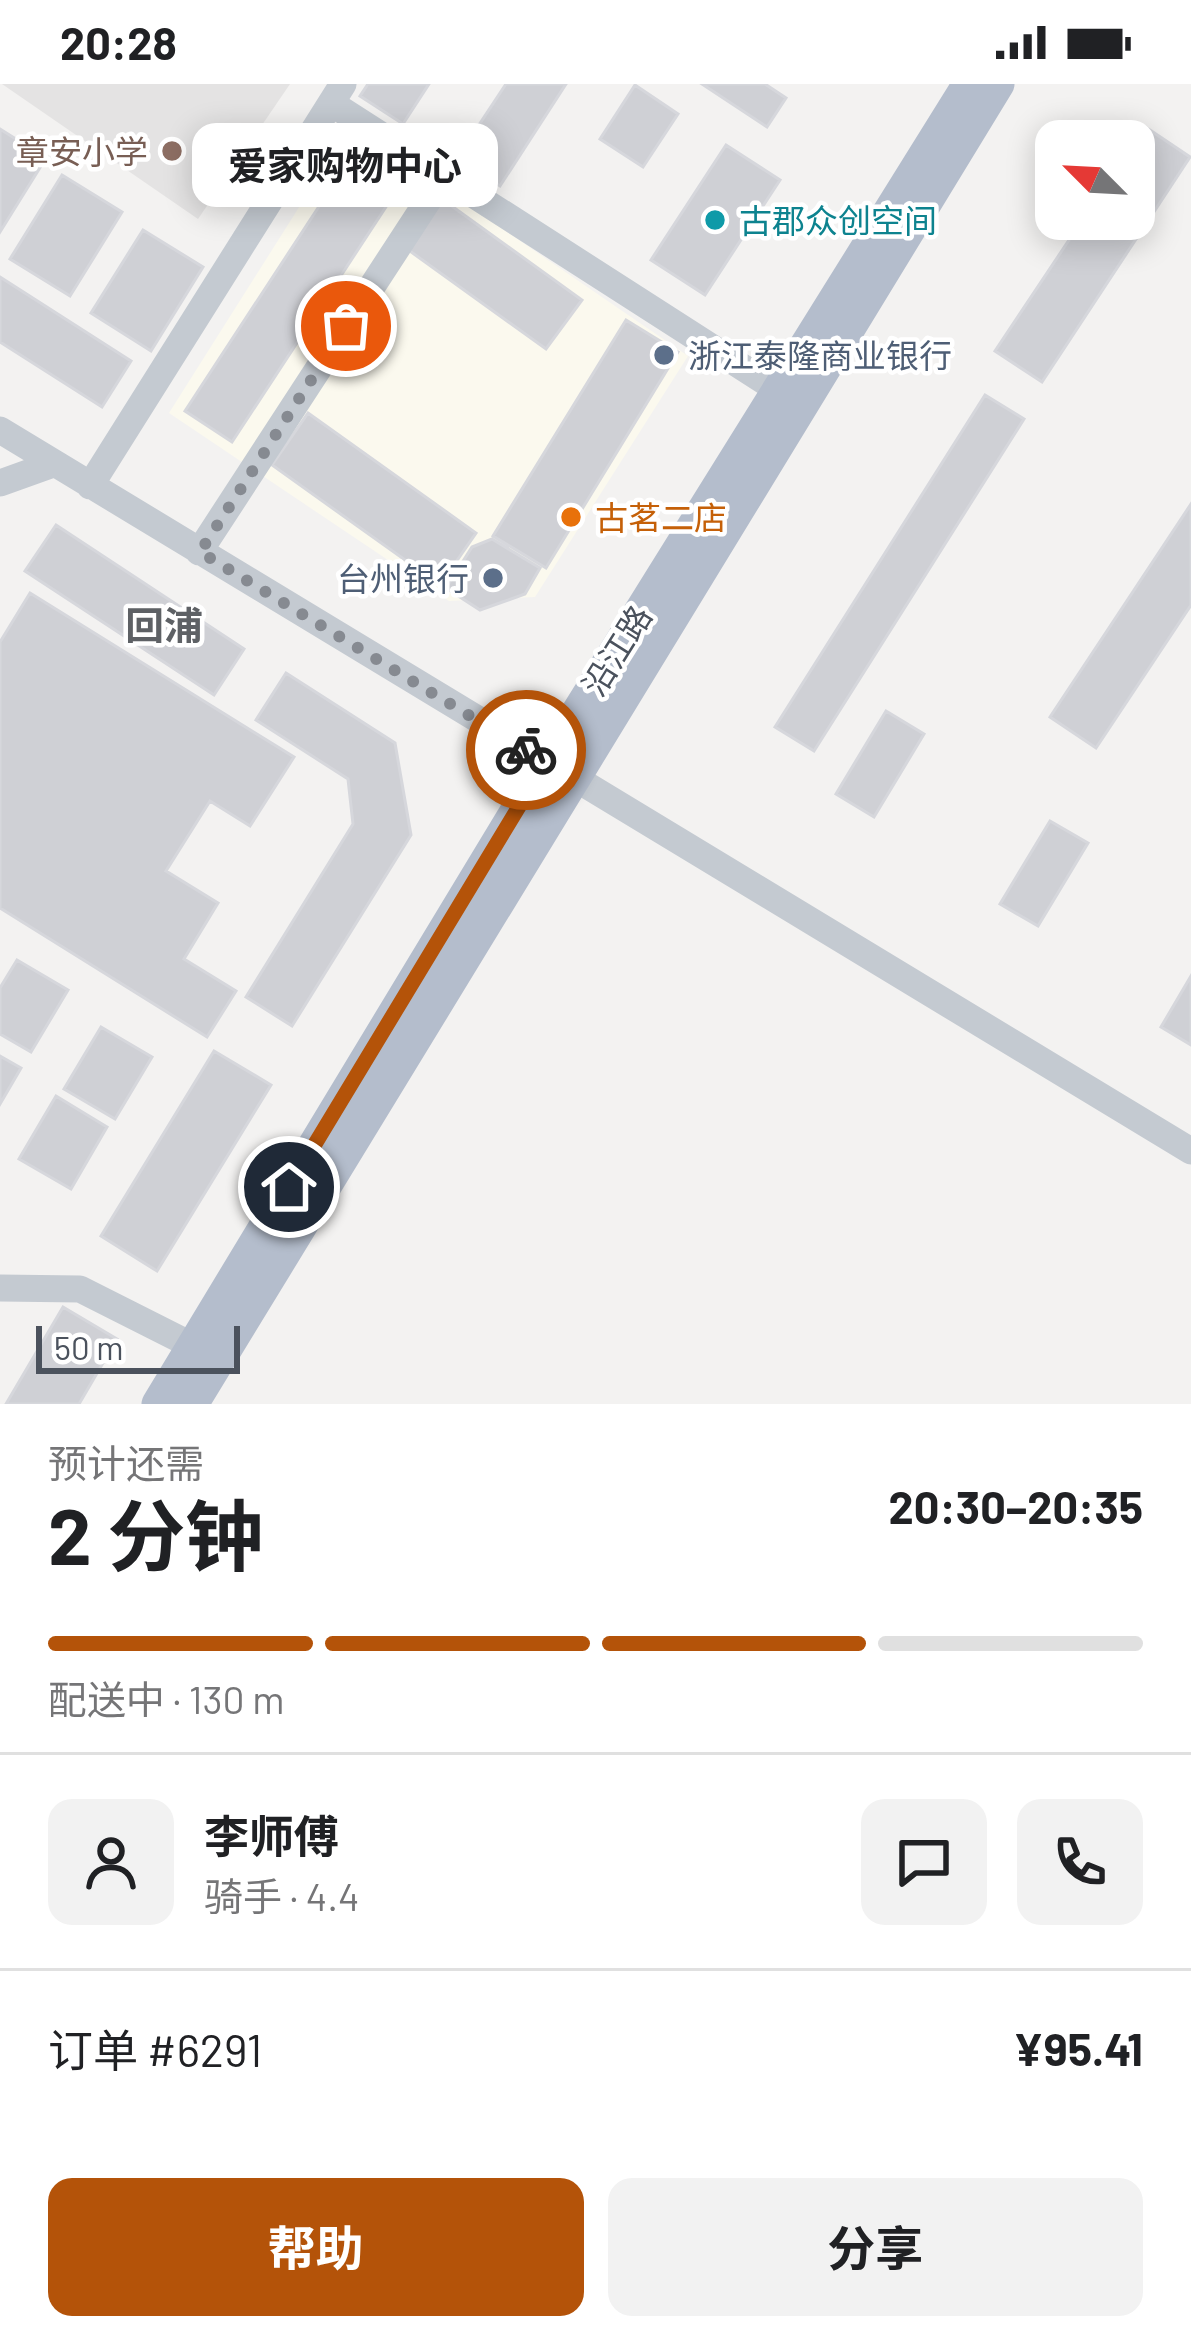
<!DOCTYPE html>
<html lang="zh">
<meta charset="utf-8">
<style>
:root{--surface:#fff;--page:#f2f2f2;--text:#202124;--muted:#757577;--line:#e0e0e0;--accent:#b45309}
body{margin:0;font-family:Barlow,"Noto Sans SC",sans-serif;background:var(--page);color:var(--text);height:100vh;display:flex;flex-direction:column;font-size:45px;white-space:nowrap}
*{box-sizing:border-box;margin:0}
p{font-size:39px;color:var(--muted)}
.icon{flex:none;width:66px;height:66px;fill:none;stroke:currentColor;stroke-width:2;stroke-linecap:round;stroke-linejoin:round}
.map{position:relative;height:1320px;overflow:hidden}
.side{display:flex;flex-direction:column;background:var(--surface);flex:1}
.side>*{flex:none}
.needle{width:78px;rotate:294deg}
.fabs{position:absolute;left:1035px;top:36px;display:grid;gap:24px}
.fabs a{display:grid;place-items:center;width:120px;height:120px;border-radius:24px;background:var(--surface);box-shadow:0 6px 30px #0003;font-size:60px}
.scale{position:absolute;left:36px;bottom:30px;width:204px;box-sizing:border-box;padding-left:12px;border:6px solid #4b525d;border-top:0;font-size:33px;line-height:42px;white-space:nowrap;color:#4b525d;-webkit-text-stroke:9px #fff;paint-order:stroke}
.pin{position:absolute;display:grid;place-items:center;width:102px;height:102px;color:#fff;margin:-51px;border:6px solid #fff;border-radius:50%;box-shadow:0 3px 12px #0007}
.courier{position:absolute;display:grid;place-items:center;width:120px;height:120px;margin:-60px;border:9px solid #b45309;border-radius:50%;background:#fff;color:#222;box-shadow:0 3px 15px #0007}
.bubble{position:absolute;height:84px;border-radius:24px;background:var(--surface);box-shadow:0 6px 30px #0003;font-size:39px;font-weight:700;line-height:84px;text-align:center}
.summary em{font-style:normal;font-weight:700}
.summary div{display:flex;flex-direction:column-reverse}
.summary{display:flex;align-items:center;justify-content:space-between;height:204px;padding:0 48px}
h1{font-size:78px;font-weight:700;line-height:90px}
.bar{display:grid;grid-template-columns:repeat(4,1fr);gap:18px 12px;align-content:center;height:144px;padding:0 48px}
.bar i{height:15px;border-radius:9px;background:var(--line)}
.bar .on{background:var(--accent)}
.bar p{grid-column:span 4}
.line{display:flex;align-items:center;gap:30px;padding:0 48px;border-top:3px solid var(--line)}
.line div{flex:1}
.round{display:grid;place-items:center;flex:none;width:126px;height:126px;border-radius:24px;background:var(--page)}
.button{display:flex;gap:24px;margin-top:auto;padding:24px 48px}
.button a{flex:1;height:138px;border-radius:24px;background:var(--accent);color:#fff;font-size:48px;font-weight:700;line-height:138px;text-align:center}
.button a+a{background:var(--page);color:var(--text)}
.status{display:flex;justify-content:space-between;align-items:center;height:84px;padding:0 60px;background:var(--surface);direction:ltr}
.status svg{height:33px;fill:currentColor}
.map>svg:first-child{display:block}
</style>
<div class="status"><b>20:28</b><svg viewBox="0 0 49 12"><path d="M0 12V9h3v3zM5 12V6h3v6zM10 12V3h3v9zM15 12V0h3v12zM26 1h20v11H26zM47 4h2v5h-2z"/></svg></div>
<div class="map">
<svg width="1191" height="1320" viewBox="0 0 1191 1320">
<rect width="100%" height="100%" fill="#f3f2f1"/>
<path fill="#fbf9ee" d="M 351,41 L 688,272 L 535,513 L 449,517 L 169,329 Z"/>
<path fill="#e4e3e3" d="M 2,0 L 290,0 L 198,135 Z"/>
<path fill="#cfd0d5" stroke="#d6d7dc" stroke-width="3" d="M 368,0 L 429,0 L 403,40 L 360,12 Z
M 506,0 L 566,0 L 500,102 L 457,74 Z
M 702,0 L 765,0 L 786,14 L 767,43 Z
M 635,1 L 678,30 L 643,83 L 600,55 Z
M 1144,42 L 1190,73 L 1042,298 L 995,267 L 1083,135 L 1134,135 L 1134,58 Z
M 0,45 L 46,74 L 0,148 Z
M 726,61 L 780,96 L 705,211 L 651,176 Z
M 352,72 L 399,103 L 232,358 L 185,327 Z
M 62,91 L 122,128 L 70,212 L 10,175 Z
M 442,115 L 582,216 L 546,265 L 407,165 Z
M 143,146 L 203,183 L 151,267 L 91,229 Z
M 0,193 L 131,277 L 102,323 L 0,258 Z
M 626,236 L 678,268 L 546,484 L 493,452 Z
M 985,311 L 1024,335 L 814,667 L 775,643 Z
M 308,329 L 476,449 L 440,501 L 272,381 Z
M 1191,420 L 1191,521 L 1096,664 L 1050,633 Z
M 56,441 L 244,565 L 214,611 L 25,487 Z
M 492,455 L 540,484 L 525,510 L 480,526 L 446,504 L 472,463 Z
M 30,509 L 294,673 L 250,742 L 210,717 L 166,787 L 218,819 L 184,875 L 236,907 L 207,953 L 0,824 L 0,558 Z
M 286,589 L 395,659 L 411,751 L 292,942 L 246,913 L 353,740 L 348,695 L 256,636 Z
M 886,627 L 924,650 L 874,733 L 836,710 Z
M 1050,737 L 1088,759 L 1038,842 L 1000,820 Z
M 17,876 L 68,906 L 31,968 L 0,950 L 0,904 Z
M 1191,892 L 1191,961 L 1161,943 Z
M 101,943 L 152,973 L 115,1035 L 64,1005 Z
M 214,967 L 271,1001 L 157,1187 L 101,1152 Z
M 0,972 L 21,984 L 0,1020 Z
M 56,1012 L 107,1043 L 71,1105 L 19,1075 Z
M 63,1223 L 117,1255 L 79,1320 L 6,1320 Z"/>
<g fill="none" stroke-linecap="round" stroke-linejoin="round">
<path stroke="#c4cad1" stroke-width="27" d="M 331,19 L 778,306
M 0,346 L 1191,1067
M 0,399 L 53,380
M 90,402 L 343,0
M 199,468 L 444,92
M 0,1204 L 80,1205 L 193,1262"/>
<path stroke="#b4bdcc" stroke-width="33" d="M 158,1320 L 528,708 L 969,0
M 192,1320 L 998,0"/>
</g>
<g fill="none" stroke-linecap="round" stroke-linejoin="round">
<path stroke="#868a91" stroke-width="12" stroke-dasharray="0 21.6" d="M 346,242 L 200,468 L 526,666"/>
<path stroke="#b45309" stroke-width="15" d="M 289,1103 L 546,678 L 526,666"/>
</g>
<circle fill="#8d6e63" stroke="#fff" stroke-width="4.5" cx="172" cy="67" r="12"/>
<circle fill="#0f9aa8" stroke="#fff" stroke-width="4.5" cx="715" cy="136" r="12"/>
<g fill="#5c6f8a" stroke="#fff" stroke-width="4.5">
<circle cx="664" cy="271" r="12"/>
<circle cx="493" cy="494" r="12"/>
</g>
<circle fill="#e8710a" stroke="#fff" stroke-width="4.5" cx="571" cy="433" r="12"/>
<g text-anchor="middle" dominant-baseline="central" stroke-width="9" stroke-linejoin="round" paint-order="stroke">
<g font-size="33" fill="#785e54" stroke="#fff" text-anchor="end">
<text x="148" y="67">章安小学</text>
</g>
<g font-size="33" fill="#0d838f" stroke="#fff" text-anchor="start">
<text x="739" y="136">古郡众创空间</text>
</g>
<g font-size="33" fill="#4e5e75" stroke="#fff" text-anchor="start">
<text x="688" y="271">浙江泰隆商业银行</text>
<text x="469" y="494" text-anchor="end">台州银行</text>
</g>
<g font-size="33" fill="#c56008" stroke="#fff" text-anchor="start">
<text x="595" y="433">古茗二店</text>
</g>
<g font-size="33" fill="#4b525d" stroke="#fff">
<text transform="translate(616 566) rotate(-58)">沿江路</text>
</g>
<g font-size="39" font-weight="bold" fill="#5e6165" stroke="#fff">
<text x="164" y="540">回浦</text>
</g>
</g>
</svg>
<div class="fabs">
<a><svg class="needle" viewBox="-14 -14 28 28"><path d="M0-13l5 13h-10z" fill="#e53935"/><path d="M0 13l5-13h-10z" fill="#757577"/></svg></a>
</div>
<div class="scale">50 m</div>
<div class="pin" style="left:346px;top:242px;background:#ea580c"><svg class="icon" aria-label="bag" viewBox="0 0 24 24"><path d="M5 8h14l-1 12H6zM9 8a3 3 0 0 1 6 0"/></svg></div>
<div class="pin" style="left:289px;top:1103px;background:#1f2937"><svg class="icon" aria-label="home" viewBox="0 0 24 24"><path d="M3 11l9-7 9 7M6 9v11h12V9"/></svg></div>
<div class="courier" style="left:526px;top:666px"><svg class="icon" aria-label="bike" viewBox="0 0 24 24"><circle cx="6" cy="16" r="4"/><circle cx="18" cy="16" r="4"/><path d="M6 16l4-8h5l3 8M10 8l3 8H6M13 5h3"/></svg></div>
<div class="bubble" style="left:192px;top:39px;width:306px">爱家购物中心</div>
</div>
<section class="side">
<div class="summary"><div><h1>2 分钟</h1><p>预计还需</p></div><em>20:30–20:35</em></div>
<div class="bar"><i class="on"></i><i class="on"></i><i class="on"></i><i></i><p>配送中 · 130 m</p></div>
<div class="line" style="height:216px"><a class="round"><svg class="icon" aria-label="person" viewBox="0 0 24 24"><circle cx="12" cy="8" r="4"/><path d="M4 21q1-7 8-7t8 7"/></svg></a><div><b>李师傅</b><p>骑手 · 4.4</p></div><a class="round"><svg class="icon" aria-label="chat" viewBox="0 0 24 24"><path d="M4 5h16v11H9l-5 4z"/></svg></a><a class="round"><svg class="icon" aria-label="phone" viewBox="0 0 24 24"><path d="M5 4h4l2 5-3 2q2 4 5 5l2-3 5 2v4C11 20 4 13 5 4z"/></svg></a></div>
<div class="line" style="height:156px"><div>订单 #6291</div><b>¥95.41</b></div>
<div class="button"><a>帮助</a><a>分享</a></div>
</section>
